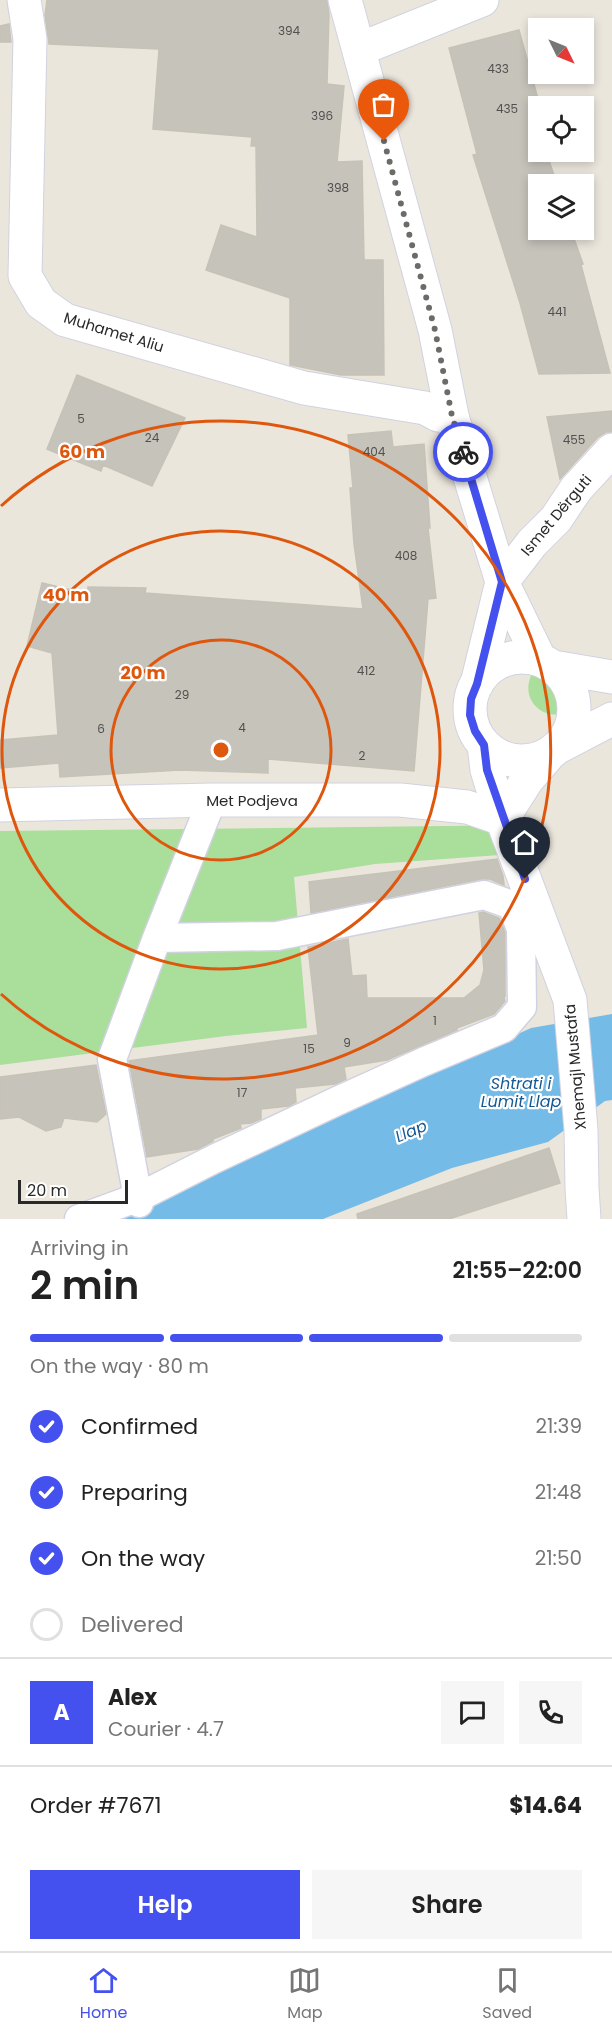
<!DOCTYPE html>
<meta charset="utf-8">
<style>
:root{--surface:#fff;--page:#f6f6f6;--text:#222;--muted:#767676;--line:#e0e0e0;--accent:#4551ee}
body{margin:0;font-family:Poppins,sans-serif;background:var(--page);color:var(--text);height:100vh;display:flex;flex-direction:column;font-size:22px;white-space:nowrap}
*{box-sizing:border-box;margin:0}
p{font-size:20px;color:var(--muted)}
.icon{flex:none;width:33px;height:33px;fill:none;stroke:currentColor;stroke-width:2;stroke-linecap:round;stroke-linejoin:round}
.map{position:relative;height:1219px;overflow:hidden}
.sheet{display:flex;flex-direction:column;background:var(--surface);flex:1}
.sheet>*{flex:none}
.needle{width:39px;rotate:133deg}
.tools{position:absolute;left:528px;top:18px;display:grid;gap:12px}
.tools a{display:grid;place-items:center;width:66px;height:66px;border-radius:0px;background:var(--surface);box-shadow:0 3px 9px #0003;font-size:30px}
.scale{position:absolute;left:18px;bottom:15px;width:110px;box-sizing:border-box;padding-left:6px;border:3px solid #292929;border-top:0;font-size:16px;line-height:21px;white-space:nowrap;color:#292929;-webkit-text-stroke:4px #fff;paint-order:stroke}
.pin{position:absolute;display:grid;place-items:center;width:51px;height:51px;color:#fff;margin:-62px -26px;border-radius:50% 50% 50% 0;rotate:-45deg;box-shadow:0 0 6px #0007}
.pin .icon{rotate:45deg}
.courier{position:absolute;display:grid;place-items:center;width:60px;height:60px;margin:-30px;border:4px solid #4551ee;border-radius:50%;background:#fff;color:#222;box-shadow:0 2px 8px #0007}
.overview em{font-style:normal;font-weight:600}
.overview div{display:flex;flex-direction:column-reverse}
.overview{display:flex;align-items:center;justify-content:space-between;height:102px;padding:0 30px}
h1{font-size:39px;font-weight:600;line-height:45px}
.bar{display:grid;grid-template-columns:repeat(4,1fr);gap:9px 6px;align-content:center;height:72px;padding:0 30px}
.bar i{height:8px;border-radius:4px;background:var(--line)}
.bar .on{background:var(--accent)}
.bar p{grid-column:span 4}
.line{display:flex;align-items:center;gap:15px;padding:0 30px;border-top:2px solid var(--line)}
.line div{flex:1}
.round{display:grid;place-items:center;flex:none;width:63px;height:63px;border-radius:0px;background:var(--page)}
ol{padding:0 30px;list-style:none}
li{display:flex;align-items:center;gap:18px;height:66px}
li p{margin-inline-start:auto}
li .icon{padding:6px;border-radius:50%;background:var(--accent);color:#fff;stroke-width:4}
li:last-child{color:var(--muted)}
li i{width:33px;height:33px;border:3px solid var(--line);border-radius:50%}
.cta{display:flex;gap:12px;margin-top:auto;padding:12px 30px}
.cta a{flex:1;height:69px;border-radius:0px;background:var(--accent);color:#fff;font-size:24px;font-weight:600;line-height:69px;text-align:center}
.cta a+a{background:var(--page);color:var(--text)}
.tab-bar{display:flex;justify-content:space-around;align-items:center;height:84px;border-top:2px solid var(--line);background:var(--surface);font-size:16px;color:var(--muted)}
.tab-bar a{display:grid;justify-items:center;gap:3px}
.tab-bar .on{color:var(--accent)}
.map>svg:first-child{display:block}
</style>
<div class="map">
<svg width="612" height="1219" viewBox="0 0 612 1219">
<rect width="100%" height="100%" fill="#ebe6dc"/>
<path fill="#aade9b" d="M 536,667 L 584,687 C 573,739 506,709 536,667 Z
M 535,825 L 541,852 L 375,864 L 294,877 L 307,1028 L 226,1036 L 0,1065 L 0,831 Z"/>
<path fill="#75bbe7" d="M 612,1014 L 612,1100 L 605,1101 L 548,1142 L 452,1168 L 323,1219 L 124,1219 L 229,1165 L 531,1028 Z"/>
<path fill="#c6c3bb" stroke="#c6c2b6" stroke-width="1.5" d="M 47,0 L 327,0 L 329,14 L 327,84 L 344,86 L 337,162 L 362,161 L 364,260 L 383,260 L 384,375 L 341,375 L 290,365 L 290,298 L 206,270 L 221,225 L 257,237 L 256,146 L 251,146 L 252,137 L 153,129 L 159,49 L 49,44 L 45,15 Z
M 9,24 L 11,42 L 0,42 L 0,26 Z
M 519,30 L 540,106 L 538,118 L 533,113 L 538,130 L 538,152 L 546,152 L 557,184 L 538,184 L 538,230 L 571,230 L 583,264 L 581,265 L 610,373 L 539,374 L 520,303 L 473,155 L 477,154 L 449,48 Z
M 77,375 L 185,418 L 152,486 L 103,465 L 101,471 L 47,449 Z
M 612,411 L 612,432 L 606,432 L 598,437 L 560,479 L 547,417 Z
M 391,431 L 393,447 L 424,444 L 430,528 L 428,528 L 436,598 L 428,599 L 414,771 L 268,759 L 268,773 L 180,770 L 60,777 L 59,763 L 0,768 L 0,740 L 58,735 L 52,653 L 27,646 L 42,583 L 88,594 L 88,587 L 146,588 L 145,593 L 363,609 L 354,544 L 350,488 L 353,488 L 348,435 Z
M 497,859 L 503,876 L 504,885 L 490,879 L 481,879 L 311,913 L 309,882 Z
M 483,912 L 499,918 L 505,932 L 505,996 L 504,998 L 505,1001 L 494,1014 L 457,1028 L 457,1030 L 387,1060 L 344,1067 L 346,1079 L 335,1084 L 295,1088 L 296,1102 L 289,1106 L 261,1109 L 261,1119 L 251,1123 L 240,1124 L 241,1128 L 213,1139 L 213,1141 L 198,1149 L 147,1157 L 129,1061 L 318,1035 L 308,947 L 348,939 L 352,976 L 366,975 L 367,998 L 464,998 L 480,985 L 484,970 L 479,913 Z
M 96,1065 L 106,1114 L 97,1122 L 64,1118 L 61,1127 L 46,1131 L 19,1117 L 0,1119 L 0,1077 Z
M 549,1148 L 560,1183 L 449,1219 L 358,1219 L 357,1214 Z"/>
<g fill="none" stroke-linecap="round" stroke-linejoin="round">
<g stroke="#d1d2e1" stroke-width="31">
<path id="pedestrian" d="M 139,1203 L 112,1059 L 157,938 L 212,800
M 79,1219 L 139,1197 L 214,1159 L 335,1102 L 423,1062 L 504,1028 L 522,1007 L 521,929 L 512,905 L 484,895 L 277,936 L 157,938"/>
</g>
<g stroke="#d1d2e1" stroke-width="35">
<path id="minor" d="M 24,0 L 30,39 L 25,276 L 41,303 L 65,320 L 304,388 L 425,408 L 438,415 L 452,416
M 360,49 L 482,0
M 502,582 L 532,543 L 556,519 L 576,489 L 612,450"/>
</g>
<g stroke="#d1d2e1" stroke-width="35">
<path id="secondary" d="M 345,0 L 435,330 L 452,416 L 466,464 L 502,582 L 540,660
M470 709a52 52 0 1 1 104 0a52 52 0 1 1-104 0Z
M 553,667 L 612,677
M 477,684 L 502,582
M 484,745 L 487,770 L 502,819 L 570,1000 L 581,1130 L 582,1188 L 584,1219
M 558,747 L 612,719
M 0,805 L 212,800 L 400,800 L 467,807 L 502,819
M 502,819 L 527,780 L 551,752"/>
</g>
<use href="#pedestrian" stroke="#fff" stroke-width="28"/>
<use href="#minor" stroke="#fff" stroke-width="33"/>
<use href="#secondary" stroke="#fff" stroke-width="33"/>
</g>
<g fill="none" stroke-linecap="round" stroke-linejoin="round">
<path stroke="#6d6b68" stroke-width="6" stroke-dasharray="0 10.8" d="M 384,141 L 435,330 L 452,416 L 463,452"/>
<path stroke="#4551ee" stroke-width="8" d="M 463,452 L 502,582 L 477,684 L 471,699 L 470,715 L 475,731 L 484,745 L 487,770 L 525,879"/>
</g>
<g fill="none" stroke="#de570d" stroke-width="3">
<circle cx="221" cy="750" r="110"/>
<circle cx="221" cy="750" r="219"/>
<path d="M1 506A329 329 0 1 1 1 994"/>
</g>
<g text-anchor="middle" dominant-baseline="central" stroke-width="4.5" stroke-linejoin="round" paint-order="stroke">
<g font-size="12" fill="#50504e">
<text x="289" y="30">394</text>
<text x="498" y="68">433</text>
<text x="507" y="108">435</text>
<text x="322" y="115">396</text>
<text x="338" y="187">398</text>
<text x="557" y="311">441</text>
<text x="81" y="418">5</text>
<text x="152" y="437">24</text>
<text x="574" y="439">455</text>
<text x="374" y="451">404</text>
<text x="406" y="555">408</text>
<text x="366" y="670">412</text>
<text x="182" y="694">29</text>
<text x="242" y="727">4</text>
<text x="101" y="728">6</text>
<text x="362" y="755">2</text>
<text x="435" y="1020">1</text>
<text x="347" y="1042">9</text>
<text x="309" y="1048">15</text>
<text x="242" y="1092">17</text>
</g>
<g font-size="15" fill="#292929" stroke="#fff">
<text transform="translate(114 332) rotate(17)">Muhamet Aliu</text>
<text transform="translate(556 515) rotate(-50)">Ismet Dërguti</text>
<text x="252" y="800">Met Podjeva</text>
<text transform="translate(575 1067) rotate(-95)">Xhemajl Mustafa</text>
</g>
<g font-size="16" font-style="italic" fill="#165891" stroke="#fff">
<text x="521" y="1083">Shtrati i<tspan x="521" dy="18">Lumit Llap</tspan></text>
<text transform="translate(411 1131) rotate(-23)">Llap</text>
</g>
</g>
<circle cx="221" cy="750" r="9" fill="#de570d" stroke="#fff" stroke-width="3"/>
<g font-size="18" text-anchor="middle" font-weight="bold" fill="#de570d" stroke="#fff" stroke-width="4.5" stroke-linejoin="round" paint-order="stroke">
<text x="82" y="458">60 m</text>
<text x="66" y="601">40 m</text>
<text x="143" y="679">20 m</text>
</g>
</svg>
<div class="tools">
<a><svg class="needle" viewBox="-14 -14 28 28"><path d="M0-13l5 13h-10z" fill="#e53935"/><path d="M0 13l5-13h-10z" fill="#767676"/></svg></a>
<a><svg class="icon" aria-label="locate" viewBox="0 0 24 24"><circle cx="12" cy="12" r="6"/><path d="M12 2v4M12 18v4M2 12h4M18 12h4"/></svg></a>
<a><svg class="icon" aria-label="layers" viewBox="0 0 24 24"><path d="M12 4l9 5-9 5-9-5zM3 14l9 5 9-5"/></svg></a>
</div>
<div class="scale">20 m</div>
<div class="pin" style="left:384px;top:141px;background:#ea580c"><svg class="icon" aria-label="bag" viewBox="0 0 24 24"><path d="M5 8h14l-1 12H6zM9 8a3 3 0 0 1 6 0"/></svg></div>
<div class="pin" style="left:525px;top:879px;background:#1f2937"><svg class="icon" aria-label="home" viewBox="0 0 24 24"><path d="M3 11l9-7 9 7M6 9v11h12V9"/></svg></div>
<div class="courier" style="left:463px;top:452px"><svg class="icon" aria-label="bike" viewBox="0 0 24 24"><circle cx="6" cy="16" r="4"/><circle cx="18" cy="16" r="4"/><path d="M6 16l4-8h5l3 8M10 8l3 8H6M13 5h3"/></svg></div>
</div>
<section class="sheet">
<div class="overview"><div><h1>2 min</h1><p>Arriving in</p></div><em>21:55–22:00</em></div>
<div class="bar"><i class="on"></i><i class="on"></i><i class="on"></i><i></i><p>On the way · 80 m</p></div>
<ol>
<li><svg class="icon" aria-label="check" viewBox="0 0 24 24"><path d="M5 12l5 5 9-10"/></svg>Confirmed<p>21:39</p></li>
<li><svg class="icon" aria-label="check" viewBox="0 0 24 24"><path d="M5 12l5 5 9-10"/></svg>Preparing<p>21:48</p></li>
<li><svg class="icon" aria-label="check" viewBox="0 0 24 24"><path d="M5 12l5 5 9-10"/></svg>On the way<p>21:50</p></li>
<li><i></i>Delivered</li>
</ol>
<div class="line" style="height:108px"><b class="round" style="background:var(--accent);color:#fff">A</b><div><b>Alex</b><p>Courier · 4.7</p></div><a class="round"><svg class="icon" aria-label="chat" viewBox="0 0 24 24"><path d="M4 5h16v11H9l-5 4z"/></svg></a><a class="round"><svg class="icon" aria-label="phone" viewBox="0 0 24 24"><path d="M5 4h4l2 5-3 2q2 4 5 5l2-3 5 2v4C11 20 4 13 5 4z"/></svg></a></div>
<div class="line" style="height:78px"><div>Order #7671</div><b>$14.64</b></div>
<div class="cta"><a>Help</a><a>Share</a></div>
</section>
<nav class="tab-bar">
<a class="on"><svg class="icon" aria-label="home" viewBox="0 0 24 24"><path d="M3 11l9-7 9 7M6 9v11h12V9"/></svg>Home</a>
<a><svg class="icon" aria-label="map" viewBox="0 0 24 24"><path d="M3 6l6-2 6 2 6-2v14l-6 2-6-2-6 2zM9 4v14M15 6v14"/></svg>Map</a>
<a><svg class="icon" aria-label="saved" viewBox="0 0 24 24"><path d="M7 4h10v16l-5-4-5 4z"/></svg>Saved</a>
</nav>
